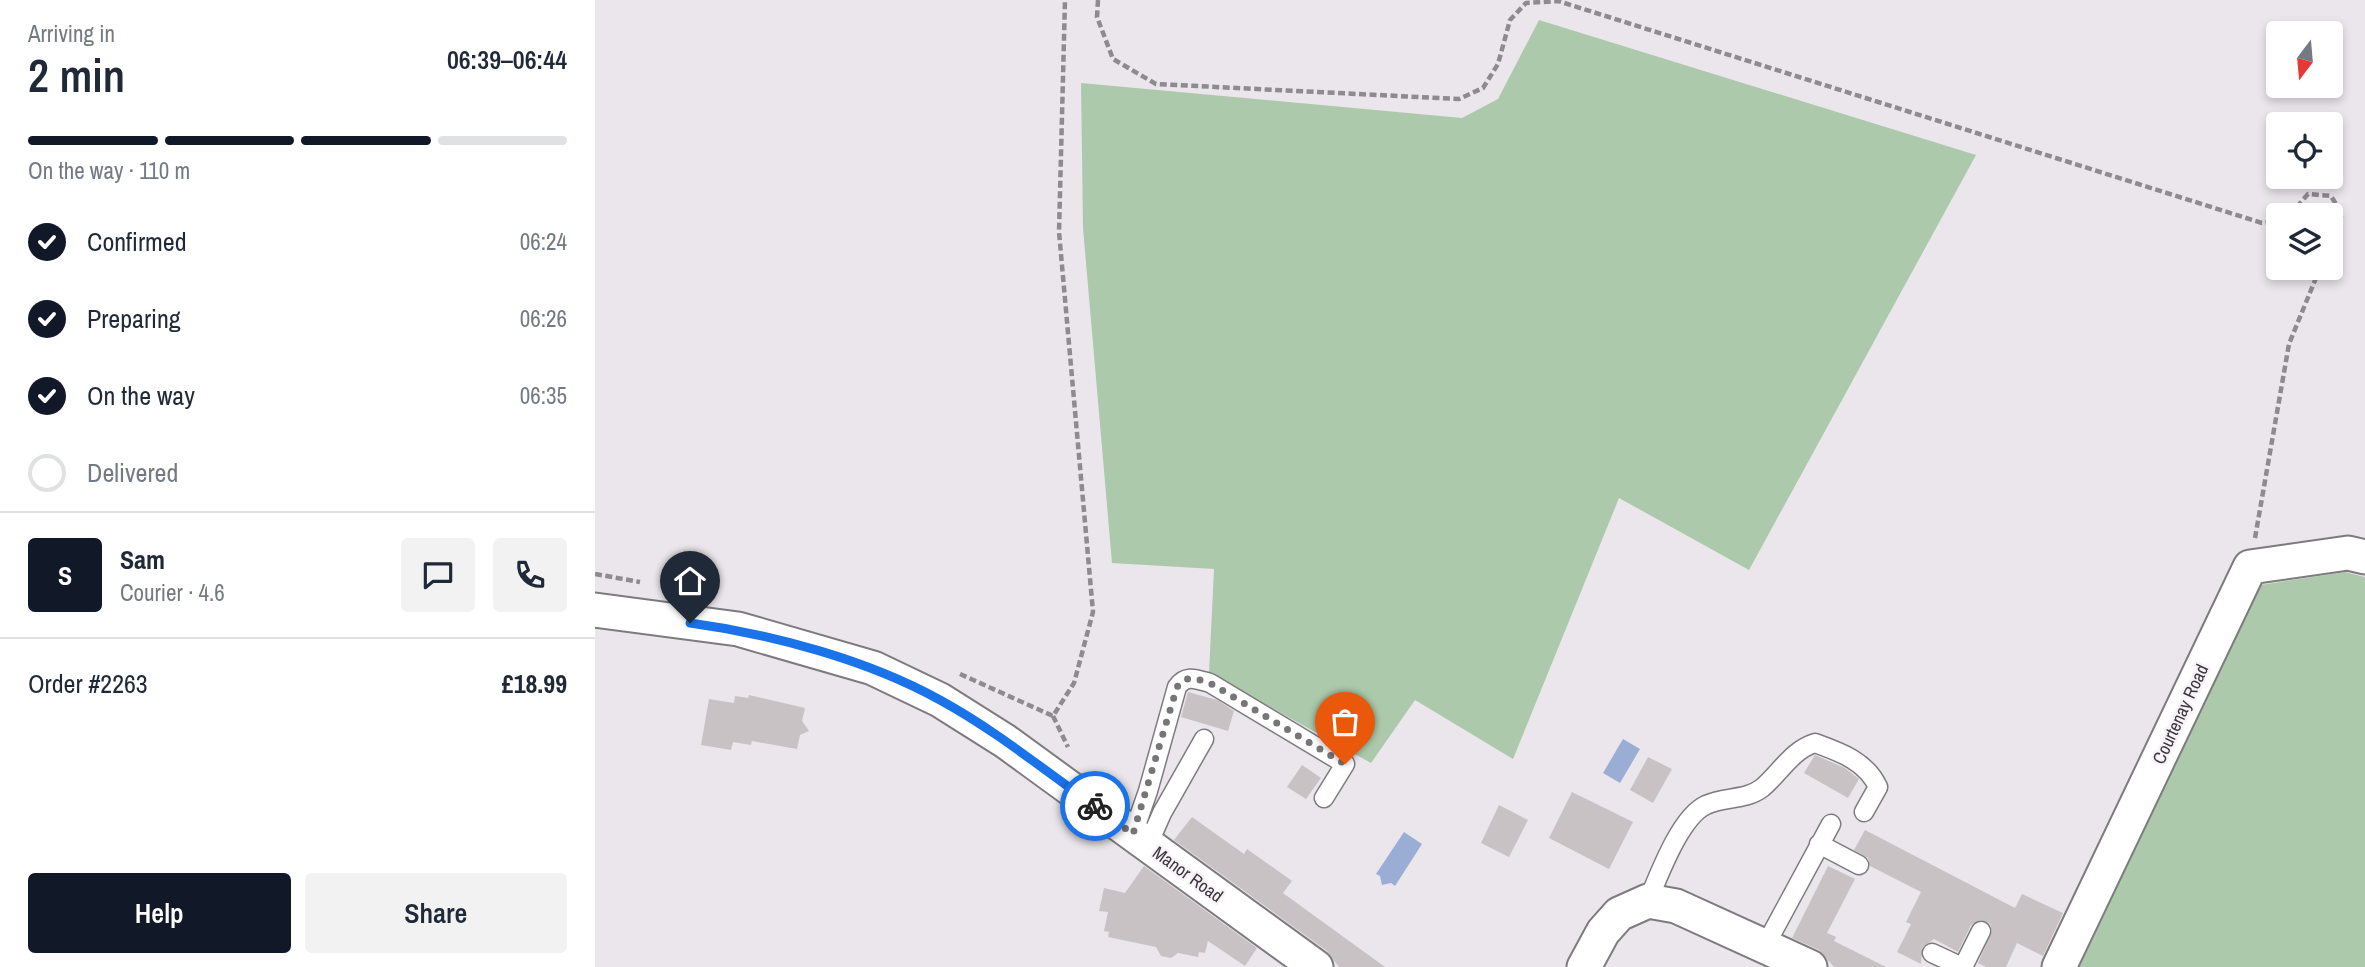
<!DOCTYPE html>
<meta charset="utf-8">
<style>
:root{--surface:#fff;--page:#f2f2f3;--text:#1f2937;--muted:#747a83;--line:#e0e1e3;--accent:#111827}
body{margin:0;font-family:"Archivo Narrow",sans-serif;background:var(--page);color:var(--text);height:100vh;display:flex;flex-direction:column;font-size:26px;white-space:nowrap}
*{box-sizing:border-box;margin:0}
p{font-size:23px;color:var(--muted)}
.icon{flex:none;width:38px;height:38px;fill:none;stroke:currentColor;stroke-width:2;stroke-linecap:round;stroke-linejoin:round}
.map{position:relative;flex:1;overflow:hidden}
.side{display:flex;flex-direction:column;background:var(--surface);width:595px}
.side>*{flex:none}
.needle{width:46px;rotate:196deg}
.buttons{position:absolute;left:1671px;top:21px;display:grid;gap:14px}
.buttons a{display:grid;place-items:center;width:77px;height:77px;border-radius:7px;background:var(--surface);box-shadow:0 4px 10px #0003;font-size:35px}
.pin{position:absolute;display:grid;place-items:center;width:60px;height:60px;color:#fff;margin:-72px -30px;border-radius:50% 50% 50% 0;rotate:-45deg;box-shadow:0 0 7px #0007}
.pin .icon{rotate:45deg}
.courier{position:absolute;display:grid;place-items:center;width:70px;height:70px;margin:-35px;border:5px solid #1a73e8;border-radius:50%;background:#fff;color:#222;box-shadow:0 2px 9px #0007}
.head em{font-style:normal;font-weight:600}
.head div{display:flex;flex-direction:column-reverse}
.head{display:flex;align-items:center;justify-content:space-between;height:119px;padding:0 28px}
h1{font-size:46px;font-weight:600;line-height:52px}
.bar{display:grid;grid-template-columns:repeat(4,1fr);gap:10px 7px;align-content:center;height:84px;padding:0 28px}
.bar i{height:9px;border-radius:5px;background:var(--line)}
.bar .on{background:var(--accent)}
.bar p{grid-column:span 4}
.line{display:flex;align-items:center;gap:18px;padding:0 28px;border-top:2px solid var(--line)}
.line div{flex:1}
.round{display:grid;place-items:center;flex:none;width:74px;height:74px;border-radius:7px;background:var(--page)}
ol{padding:0 28px;list-style:none}
li{display:flex;align-items:center;gap:21px;height:77px}
li p{margin-inline-start:auto}
li .icon{padding:7px;border-radius:50%;background:var(--accent);color:#fff;stroke-width:4}
li:last-child{color:var(--muted)}
li i{width:38px;height:38px;border:4px solid var(--line);border-radius:50%}
.button{display:flex;gap:14px;margin-top:auto;padding:14px 28px}
.button a{flex:1;height:80px;border-radius:7px;background:var(--accent);color:#fff;font-size:28px;font-weight:600;line-height:80px;text-align:center}
.button a+a{background:var(--page);color:var(--text)}
main{display:flex;flex:1;min-height:0}
.map>svg:first-child{display:block}
</style>
<main>
<section class="side">
<div class="head"><div><h1>2 min</h1><p>Arriving in</p></div><em>06:39–06:44</em></div>
<div class="bar"><i class="on"></i><i class="on"></i><i class="on"></i><i></i><p>On the way · 110 m</p></div>
<ol>
<li><svg class="icon" aria-label="check" viewBox="0 0 24 24"><path d="M5 12l5 5 9-10"/></svg>Confirmed<p>06:24</p></li>
<li><svg class="icon" aria-label="check" viewBox="0 0 24 24"><path d="M5 12l5 5 9-10"/></svg>Preparing<p>06:26</p></li>
<li><svg class="icon" aria-label="check" viewBox="0 0 24 24"><path d="M5 12l5 5 9-10"/></svg>On the way<p>06:35</p></li>
<li><i></i>Delivered</li>
</ol>
<div class="line" style="height:126px"><b class="round" style="background:var(--accent);color:#fff">S</b><div><b>Sam</b><p>Courier · 4.6</p></div><a class="round"><svg class="icon" aria-label="chat" viewBox="0 0 24 24"><path d="M4 5h16v11H9l-5 4z"/></svg></a><a class="round"><svg class="icon" aria-label="phone" viewBox="0 0 24 24"><path d="M5 4h4l2 5-3 2q2 4 5 5l2-3 5 2v4C11 20 4 13 5 4z"/></svg></a></div>
<div class="line" style="height:91px"><div>Order #2263</div><b>£18.99</b></div>
<div class="button"><a>Help</a><a>Share</a></div>
</section>
<div class="map">
<svg width="1770" height="967" viewBox="0 0 1770 967">
<rect width="100%" height="100%" fill="#eae6eb"/>
<path fill="#adc9ab" d="M 944,20 L 1381,155 L 1154,570 L 1024,498 L 918,759 L 820,700 L 776,763 L 614,673 L 619,569 L 517,563 L 488,228 L 486,83 L 867,118 L 903,99 Z
M 1750,572 L 1770,577 L 1770,967 L 1479,967 L 1665,585 Z"/>
<path fill="#99add5" d="M 1028,739 L 1045,749 L 1025,783 L 1008,773 Z
M 809,832 L 827,844 L 800,886 L 796,883 L 787,885 L 785,876 L 781,874 Z"/>
<path fill="#c8c2c4" d="M 593,692 L 622,700 L 639,711 L 633,731 L 586,717 Z
M 154,695 L 210,708 L 207,721 L 214,731 L 205,735 L 202,749 L 157,741 L 156,745 L 138,742 L 136,750 L 106,745 L 114,699 L 139,703 L 140,696 L 153,698 Z
M 1220,755 L 1250,768 L 1264,779 L 1253,798 L 1209,773 Z
M 1053,757 L 1077,769 L 1058,803 L 1035,790 Z
M 707,765 L 726,778 L 711,799 L 692,787 Z
M 977,792 L 1038,822 L 1014,869 L 954,838 Z
M 904,805 L 933,820 L 914,857 L 886,843 Z
M 597,817 L 649,854 L 652,849 L 697,881 L 688,893 L 790,967 L 744,967 L 732,951 L 579,840 Z
M 1270,830 L 1420,908 L 1427,894 L 1468,913 L 1448,956 L 1422,943 L 1411,967 L 1391,967 L 1383,963 L 1397,931 L 1395,924 L 1386,920 L 1376,925 L 1363,952 L 1339,939 L 1327,948 L 1326,964 L 1302,952 L 1316,924 L 1311,922 L 1326,892 L 1275,866 L 1273,858 L 1259,850 Z
M 549,866 L 662,948 L 650,966 L 613,941 L 610,953 L 604,952 L 603,957 L 583,953 L 576,958 L 566,956 L 561,947 L 513,937 L 514,932 L 509,931 L 513,912 L 504,911 L 509,888 L 530,893 Z
M 1233,866 L 1260,879 L 1232,933 L 1241,937 L 1239,941 L 1291,967 L 1239,967 L 1224,950 L 1197,938 Z"/>
<g fill="none" stroke-linecap="round" stroke-linejoin="round">
<g stroke="#7e7b7f" stroke-width="21">
<path id="lane" d="M 538,834 L 553,791 L 582,687 C 591,674 601,679 615,683 L 750,764 L 729,798
M 1224,844 L 1264,865
M 553,845 L 567,813 L 609,739
M 1053,901 C 1064,875 1085,817 1111,805 C 1129,796 1150,801 1167,788 C 1185,773 1197,750 1220,743 C 1245,752 1271,761 1283,787 L 1269,812
M 1170,946 L 1236,824
M 1337,953 L 1367,967
M 1368,967 L 1386,931"/>
</g>
<g stroke="#7e7b7f" stroke-width="37">
<path id="street" d="M 0,610 L 143,629 L 278,668 L 345,700 L 410,741 L 721,967
M 989,967 L 1008,932 L 1024,914 L 1053,901 L 1081,906 L 1215,967
M 1464,967 L 1655,567 L 1753,553 L 1770,557"/>
</g>
<path stroke="#8d8b8e" stroke-width="4.5" stroke-dasharray="7 3.5" stroke-linecap="butt" d="M 503,0 L 502,17 L 518,59 L 561,84 L 864,99 L 888,88 L 903,64 L 915,20 L 931,3 L 963,1 L 1667,223 L 1684,221
M 1695,215 L 1713,194 L 1736,196 L 1747,214 L 1736,240
M 1660,538 L 1694,344 L 1725,268
M 0,574 L 45,582
M 365,674 L 458,716 L 479,683 L 498,612 L 464,232 L 470,0
M 458,716 L 473,747"/>
<use href="#lane" stroke="#fff" stroke-width="18"/>
<use href="#street" stroke="#fff" stroke-width="33"/>
</g>
<g fill="none" stroke-linecap="round" stroke-linejoin="round">
<path stroke="#787578" stroke-width="7" stroke-dasharray="0 12.6" d="M 500,806 L 538,834 L 582,687 C 591,674 601,679 615,683 L 750,764"/>
<path stroke="#1a73e8" stroke-width="9" d="M 95,623 C 177,634 273,660 345,700 C 400,730 449,770 500,806"/>
</g>
<g text-anchor="middle" dominant-baseline="central" stroke-width="5" stroke-linejoin="round" paint-order="stroke">
<g font-size="18" fill="#3a383a" stroke="#f7f3f9">
<text transform="translate(1585 714) rotate(-65)">Courtenay Road</text>
<text transform="translate(593 874) rotate(36)">Manor Road</text>
</g>
</g>
</svg>
<div class="buttons">
<a><svg class="needle" viewBox="-14 -14 28 28"><path d="M0-13l5 13h-10z" fill="#e53935"/><path d="M0 13l5-13h-10z" fill="#747a83"/></svg></a>
<a><svg class="icon" aria-label="locate" viewBox="0 0 24 24"><circle cx="12" cy="12" r="6"/><path d="M12 2v4M12 18v4M2 12h4M18 12h4"/></svg></a>
<a><svg class="icon" aria-label="layers" viewBox="0 0 24 24"><path d="M12 4l9 5-9 5-9-5zM3 14l9 5 9-5"/></svg></a>
</div>
<div class="pin" style="left:750px;top:764px;background:#ea580c"><svg class="icon" aria-label="bag" viewBox="0 0 24 24"><path d="M5 8h14l-1 12H6zM9 8a3 3 0 0 1 6 0"/></svg></div>
<div class="pin" style="left:95px;top:623px;background:#1f2937"><svg class="icon" aria-label="home" viewBox="0 0 24 24"><path d="M3 11l9-7 9 7M6 9v11h12V9"/></svg></div>
<div class="courier" style="left:500px;top:806px"><svg class="icon" aria-label="bike" viewBox="0 0 24 24"><circle cx="6" cy="16" r="4"/><circle cx="18" cy="16" r="4"/><path d="M6 16l4-8h5l3 8M10 8l3 8H6M13 5h3"/></svg></div>
</div>
</main>
